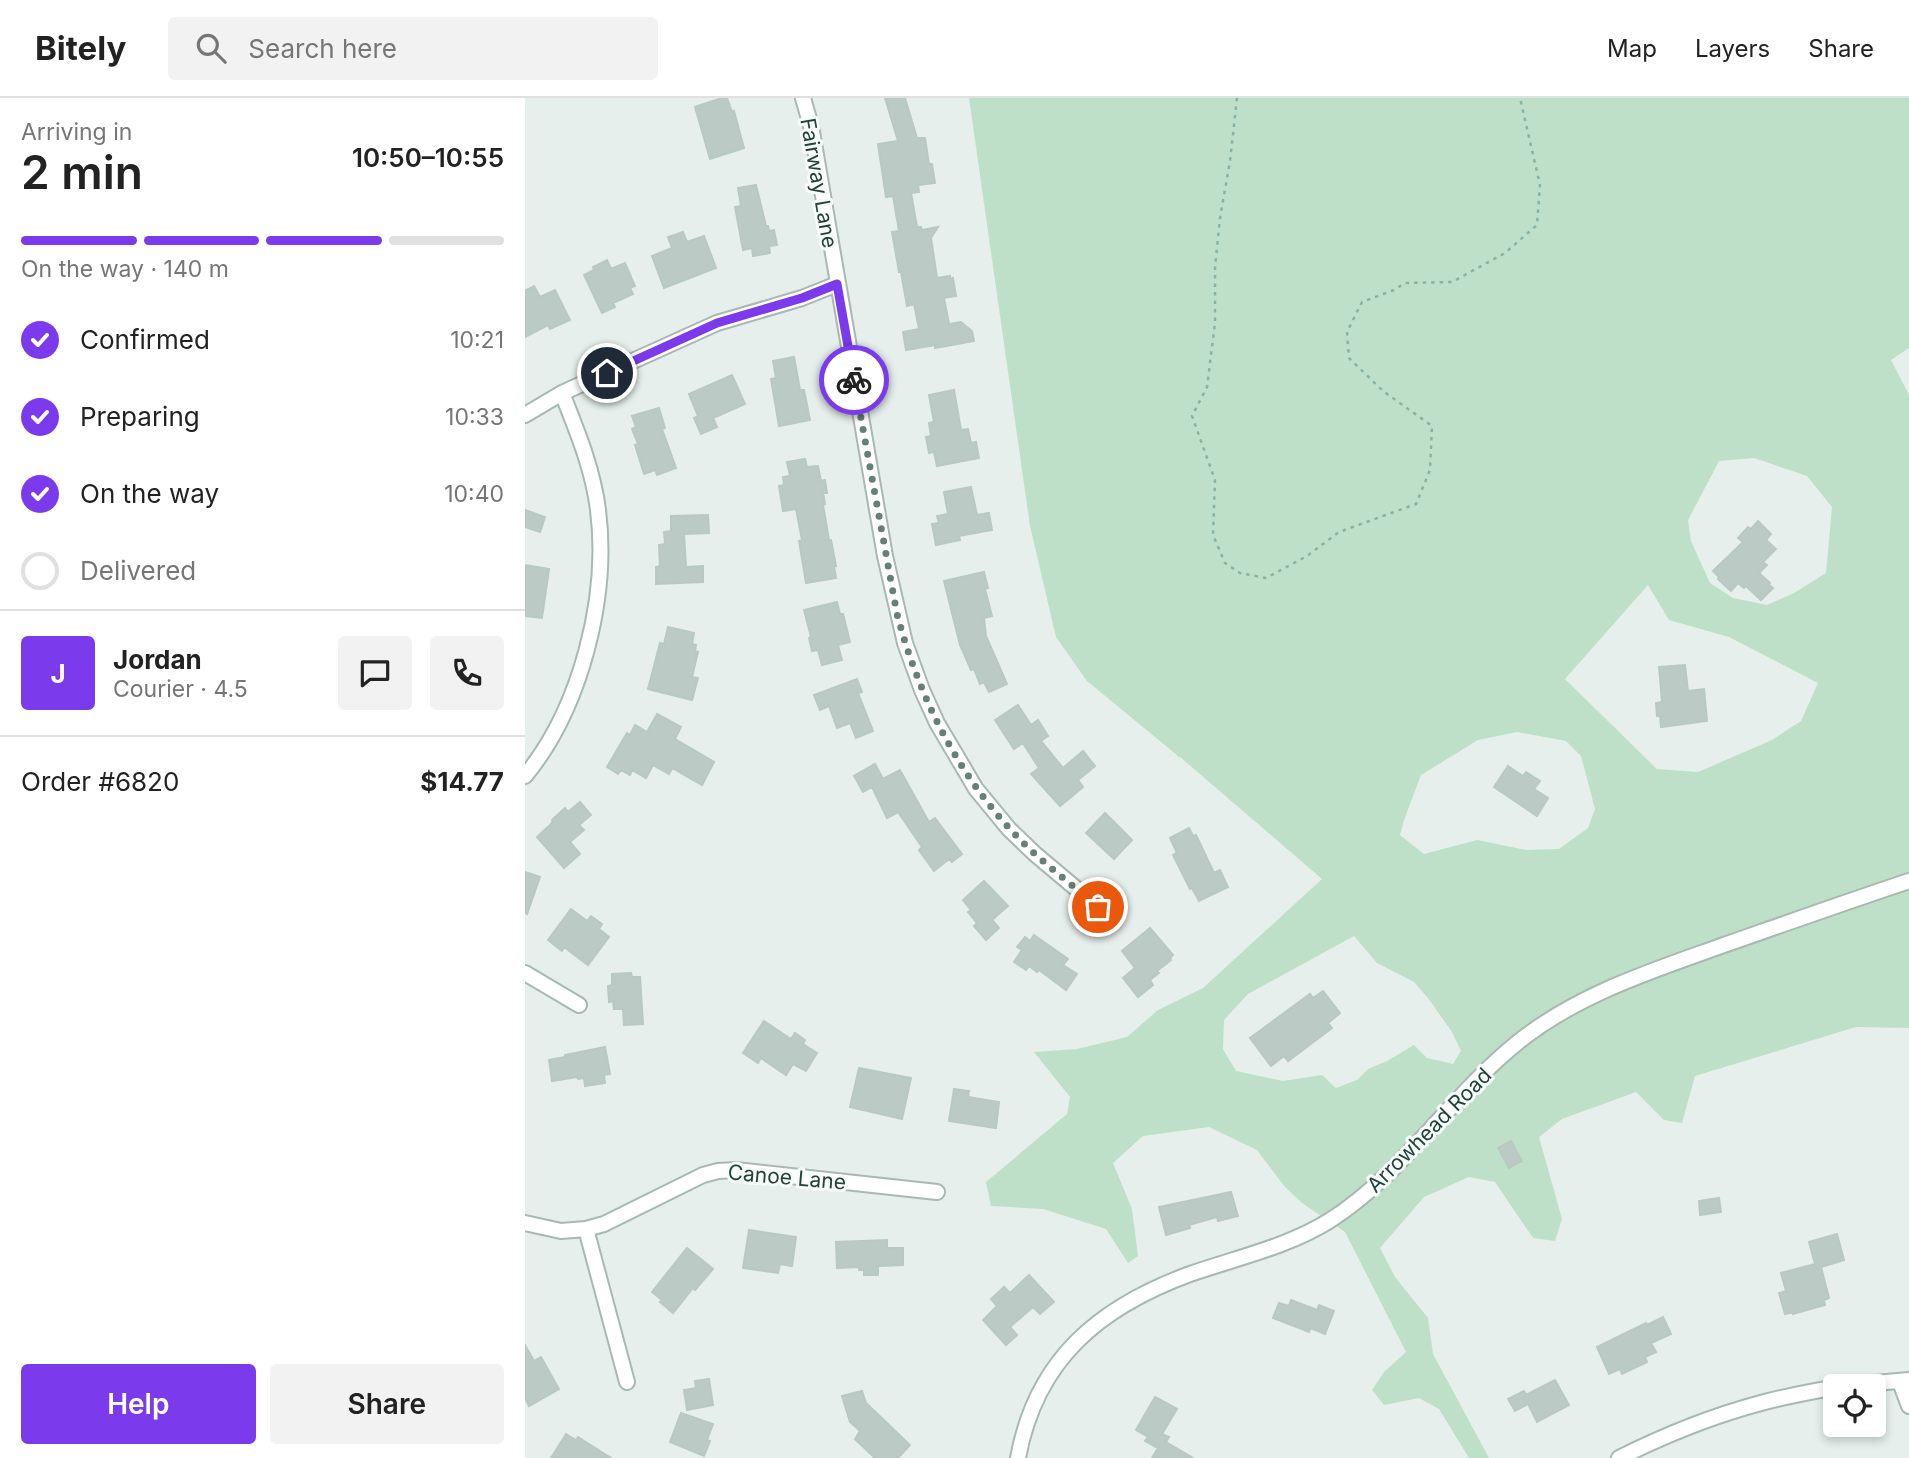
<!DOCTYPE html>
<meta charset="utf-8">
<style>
:root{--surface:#fff;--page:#f2f2f2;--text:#222;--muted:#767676;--line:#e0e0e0;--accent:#7c3aed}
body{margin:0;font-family:Inter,sans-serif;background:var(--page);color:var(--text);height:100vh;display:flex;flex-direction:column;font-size:26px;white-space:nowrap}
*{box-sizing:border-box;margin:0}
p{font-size:23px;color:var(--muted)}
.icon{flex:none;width:38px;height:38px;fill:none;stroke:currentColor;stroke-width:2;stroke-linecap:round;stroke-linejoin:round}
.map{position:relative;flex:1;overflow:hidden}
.details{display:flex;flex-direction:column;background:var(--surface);width:525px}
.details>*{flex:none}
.fabs{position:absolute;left:1298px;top:1276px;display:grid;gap:14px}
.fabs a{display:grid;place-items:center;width:63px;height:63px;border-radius:7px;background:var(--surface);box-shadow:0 4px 10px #0003;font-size:35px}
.pin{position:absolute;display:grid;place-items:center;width:60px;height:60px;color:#fff;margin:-30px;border:4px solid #fff;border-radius:50%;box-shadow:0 2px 7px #0007}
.courier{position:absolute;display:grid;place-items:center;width:70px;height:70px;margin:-35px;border:5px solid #7c3aed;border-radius:50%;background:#fff;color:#222;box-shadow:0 2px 9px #0007}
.head em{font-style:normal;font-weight:600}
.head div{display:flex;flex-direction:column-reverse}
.head{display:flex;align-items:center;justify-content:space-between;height:119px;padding:0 21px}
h1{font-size:46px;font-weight:600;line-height:52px}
.bar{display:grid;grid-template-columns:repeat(4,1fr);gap:10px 7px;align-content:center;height:84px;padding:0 21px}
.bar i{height:9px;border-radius:5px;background:var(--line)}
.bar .active{background:var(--accent)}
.bar p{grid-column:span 4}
.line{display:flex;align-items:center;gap:18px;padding:0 21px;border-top:2px solid var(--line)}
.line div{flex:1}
.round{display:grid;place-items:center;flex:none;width:74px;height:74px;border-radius:7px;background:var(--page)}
ol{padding:0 21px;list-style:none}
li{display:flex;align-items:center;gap:21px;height:77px}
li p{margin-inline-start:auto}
li .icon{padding:7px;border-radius:50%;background:var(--accent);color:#fff;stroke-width:4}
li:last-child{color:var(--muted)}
li i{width:38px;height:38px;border:4px solid var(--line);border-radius:50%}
.cta{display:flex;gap:14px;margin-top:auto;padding:14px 21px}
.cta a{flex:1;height:80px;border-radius:7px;background:var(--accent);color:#fff;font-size:28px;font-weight:600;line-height:80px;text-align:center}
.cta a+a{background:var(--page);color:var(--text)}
header{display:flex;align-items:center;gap:42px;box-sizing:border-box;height:98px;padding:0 35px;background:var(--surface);border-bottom:2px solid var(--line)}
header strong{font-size:33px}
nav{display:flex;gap:38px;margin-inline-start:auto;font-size:24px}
.search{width:490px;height:63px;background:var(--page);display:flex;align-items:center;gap:18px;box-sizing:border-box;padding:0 24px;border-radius:7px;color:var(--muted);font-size:26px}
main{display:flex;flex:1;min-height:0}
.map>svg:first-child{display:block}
</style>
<header>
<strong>Bitely</strong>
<div class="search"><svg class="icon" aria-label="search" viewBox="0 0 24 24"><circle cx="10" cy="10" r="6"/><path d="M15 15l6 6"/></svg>Search here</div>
<nav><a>Map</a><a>Layers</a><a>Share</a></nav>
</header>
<main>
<section class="details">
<div class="head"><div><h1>2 min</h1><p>Arriving in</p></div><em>10:50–10:55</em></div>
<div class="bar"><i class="active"></i><i class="active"></i><i class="active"></i><i></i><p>On the way · 140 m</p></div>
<ol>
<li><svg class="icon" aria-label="check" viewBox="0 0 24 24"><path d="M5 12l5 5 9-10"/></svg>Confirmed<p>10:21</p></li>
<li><svg class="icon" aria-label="check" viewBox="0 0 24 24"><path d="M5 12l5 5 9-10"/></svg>Preparing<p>10:33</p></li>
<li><svg class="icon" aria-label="check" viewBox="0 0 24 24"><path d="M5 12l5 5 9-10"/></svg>On the way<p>10:40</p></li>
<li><i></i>Delivered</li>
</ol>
<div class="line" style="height:126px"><b class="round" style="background:var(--accent);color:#fff">J</b><div><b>Jordan</b><p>Courier · 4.5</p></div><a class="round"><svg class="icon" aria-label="chat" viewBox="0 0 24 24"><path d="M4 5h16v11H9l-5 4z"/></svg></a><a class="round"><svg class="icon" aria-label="phone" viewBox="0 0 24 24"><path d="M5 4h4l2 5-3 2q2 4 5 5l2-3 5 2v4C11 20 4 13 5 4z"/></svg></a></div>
<div class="line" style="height:91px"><div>Order #6820</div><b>$14.77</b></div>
<div class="cta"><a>Help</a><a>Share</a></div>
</section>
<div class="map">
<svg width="1384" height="1360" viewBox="0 0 1384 1360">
<rect width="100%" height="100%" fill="#e6efeb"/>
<path fill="#bfe0c8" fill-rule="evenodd" d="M 444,0 L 1384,0 L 1384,250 L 1366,262 L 1384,297 L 1384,930 L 1331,929 L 1170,978 L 1157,1025 L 1139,1022 L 1111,994 L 1037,1021 L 1014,1039 L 1037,1121 L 1030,1143 L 1008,1140 L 970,1084 L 944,1079 L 899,1099 L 855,1150 L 870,1179 L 903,1220 L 908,1256 L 964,1360 L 944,1360 L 914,1311 L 894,1300 L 859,1307 L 847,1292 L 859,1274 L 881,1254 L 820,1134 L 777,1105 L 760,1089 L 732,1052 L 684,1029 L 618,1038 L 588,1065 L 607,1111 L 613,1158 L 603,1165 L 581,1131 L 518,1111 L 466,1108 L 461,1084 L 542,1016 L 545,999 L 509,954 L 552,951 L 602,939 L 633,912 L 678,890 L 797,781 L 655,659 L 652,659 L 653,658 L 562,583 L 531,539 L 505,428 ZM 1229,360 L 1282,378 L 1307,409 L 1301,475 L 1269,495 L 1242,507 L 1208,500 L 1185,485 L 1166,443 L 1163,422 L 1194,363 ZM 1123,487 L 1144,522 L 1204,539 L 1293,585 L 1276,623 L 1247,642 L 1173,674 L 1132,671 L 1040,581 ZM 992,634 L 1041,643 L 1056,658 L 1070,711 L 1063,730 L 1034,751 L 1001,752 L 952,742 L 899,756 L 875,737 L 879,722 L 896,677 L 953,642 ZM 829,838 L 852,865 L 889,884 L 903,900 L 927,934 L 936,953 L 928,966 L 902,960 L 889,947 L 862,963 L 843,971 L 832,982 L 811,990 L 797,977 L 758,983 L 711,973 L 698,951 L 699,922 L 723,896 Z"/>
<path fill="#bbcac4" stroke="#b8c9c2" stroke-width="2" d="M 197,0 L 202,0 L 207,14 L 209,13 L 219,50 L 185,61 L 170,9 Z
M 360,0 L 380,0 L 392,40 L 400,40 L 404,66 L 407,66 L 410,85 L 393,87 L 394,94 L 386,95 L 392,129 L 396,129 L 397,132 L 413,129 L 406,140 L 412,180 L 425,178 L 425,181 L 428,180 L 431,198 L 419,200 L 424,226 L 436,224 L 447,233 L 449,243 L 410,250 L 410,247 L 381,252 L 378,234 L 394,231 L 389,206 L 382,208 L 376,174 L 374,174 L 367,134 L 374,133 L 368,98 L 361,99 L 353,46 L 373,43 Z
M 231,87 L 241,128 L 243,128 L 244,133 L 249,132 L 252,147 L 244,148 L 245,155 L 228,158 L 227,150 L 218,152 L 210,109 L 216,108 L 213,90 Z
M 158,134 L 162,144 L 179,138 L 191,170 L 139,190 L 127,158 L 147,150 L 143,139 Z
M 82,162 L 86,171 L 100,165 L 110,188 L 105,190 L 108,196 L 88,205 L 90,209 L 77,215 L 59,177 L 69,172 L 68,169 Z
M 9,188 L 15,199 L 30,192 L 45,222 L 25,231 L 23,227 L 0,239 L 0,193 Z
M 269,259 L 275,292 L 279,292 L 285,322 L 254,328 L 246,281 L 251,280 L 248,263 Z
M 207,277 L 220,306 L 188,320 L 192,329 L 176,336 L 169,320 L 173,318 L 164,296 Z
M 429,292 L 436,332 L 443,331 L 446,345 L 451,344 L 454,360 L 412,368 L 409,354 L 404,355 L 401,339 L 406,338 L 404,325 L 409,324 L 404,297 Z
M 134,310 L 140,330 L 137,331 L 151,370 L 132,377 L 130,372 L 119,376 L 110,347 L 113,346 L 107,331 L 111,329 L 107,318 Z
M 280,361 L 282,369 L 293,368 L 296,383 L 300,382 L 302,395 L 298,395 L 300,406 L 298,407 L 304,442 L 306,442 L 311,468 L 309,468 L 311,480 L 281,485 L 274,443 L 277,442 L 271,411 L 258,413 L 254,388 L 259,387 L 258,379 L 265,378 L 262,364 Z
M 446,389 L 452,417 L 464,415 L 467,432 L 434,438 L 435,442 L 411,447 L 407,426 L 414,425 L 412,418 L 423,416 L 419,394 Z
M 0,412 L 20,419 L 15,434 L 0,429 Z
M 183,417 L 184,435 L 159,436 L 161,469 L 178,468 L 178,484 L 131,486 L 131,469 L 135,468 L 134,447 L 140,446 L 139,434 L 146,433 L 146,418 Z
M 1233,423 L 1246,436 L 1241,442 L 1251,451 L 1238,464 L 1242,467 L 1234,475 L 1245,485 L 1244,487 L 1248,490 L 1236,502 L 1221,488 L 1219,490 L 1213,485 L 1206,493 L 1193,481 L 1194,479 L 1188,473 L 1218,444 L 1213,440 L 1223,429 L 1226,431 Z
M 0,467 L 24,471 L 17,520 L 0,518 Z
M 459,474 L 463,490 L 460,491 L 467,518 L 459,520 L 461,538 L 482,586 L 464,594 L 459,584 L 455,586 L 449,571 L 446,572 L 435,547 L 419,483 Z
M 312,504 L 315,516 L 318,516 L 325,544 L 313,547 L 317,562 L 297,567 L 293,552 L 287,553 L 284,540 L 286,539 L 279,512 Z
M 143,529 L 169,535 L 167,546 L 171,547 L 170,553 L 173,554 L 167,579 L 173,580 L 167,602 L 123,591 L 135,545 L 139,546 Z
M 1160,567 L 1163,593 L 1179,591 L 1182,623 L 1136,629 L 1135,618 L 1132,618 L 1131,605 L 1137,604 L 1134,569 Z
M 332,581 L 337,594 L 333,595 L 348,633 L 331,640 L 325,625 L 312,630 L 304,608 L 295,612 L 289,597 Z
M 493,607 L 506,627 L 513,622 L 523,638 L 516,643 L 538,670 L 558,653 L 570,668 L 553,682 L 558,689 L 535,708 L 506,676 L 514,670 L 498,645 L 489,651 L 470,622 Z
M 132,616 L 156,629 L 150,641 L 189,664 L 177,687 L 147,670 L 144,676 L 128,667 L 121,680 L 107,672 L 105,677 L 96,672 L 93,676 L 82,669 L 102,635 L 105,637 L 110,627 L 122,634 Z
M 350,666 L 358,681 L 375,672 L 404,724 L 410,720 L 437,756 L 427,764 L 424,761 L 409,773 L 394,752 L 397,749 L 373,714 L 362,720 L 347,689 L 338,694 L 329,678 Z
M 983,668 L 998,678 L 1001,674 L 1015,683 L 1009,691 L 1023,700 L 1012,718 L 969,689 Z
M 55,704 L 66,717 L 54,727 L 59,732 L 45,744 L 55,756 L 39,770 L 12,739 L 25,727 L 28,723 L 27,722 L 40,710 L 43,714 Z
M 580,715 L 607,742 L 589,761 L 561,735 Z
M 664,730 L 668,738 L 671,737 L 689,775 L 695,772 L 703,789 L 674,803 L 667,790 L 665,791 L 648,757 L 652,755 L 645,740 Z
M 0,774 L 15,779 L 2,816 L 0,815 Z
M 459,783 L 483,808 L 467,822 L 474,830 L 461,842 L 449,828 L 452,825 L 443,814 L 446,812 L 438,802 Z
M 46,811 L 62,823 L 66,818 L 77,826 L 74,831 L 84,839 L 63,867 L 39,849 L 37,853 L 23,842 Z
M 625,830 L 648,857 L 645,860 L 646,862 L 632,873 L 634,875 L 625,882 L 628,887 L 613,899 L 598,880 L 610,870 L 597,853 Z
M 509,837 L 543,861 L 538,867 L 552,876 L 541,892 L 514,872 L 512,874 L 504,868 L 501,872 L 489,864 L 497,852 L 492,849 L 500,839 L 505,843 Z
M 106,875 L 107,879 L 115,879 L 118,926 L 99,927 L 98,911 L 89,911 L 88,903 L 84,904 L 83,888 L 87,887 L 87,876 Z
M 798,893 L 815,915 L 803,925 L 807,930 L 763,963 L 759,958 L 746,968 L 725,940 L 785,896 L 788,900 Z
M 239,923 L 266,941 L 270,935 L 280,942 L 278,946 L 292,955 L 281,973 L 268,966 L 261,977 L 236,960 L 233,965 L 218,955 Z
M 80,949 L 85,976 L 79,977 L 80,985 L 60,988 L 59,980 L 53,981 L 52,979 L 27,983 L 24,962 L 40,959 L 40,957 Z
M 334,970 L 386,980 L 377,1021 L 325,1009 Z
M 429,991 L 444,993 L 443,999 L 474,1004 L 471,1030 L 424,1023 Z
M 986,1043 L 997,1063 L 984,1070 L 973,1050 Z
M 706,1094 L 713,1118 L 693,1123 L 692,1119 L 664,1127 L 665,1130 L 641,1137 L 634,1109 Z
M 1194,1100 L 1196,1114 L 1175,1117 L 1174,1103 Z
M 224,1132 L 271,1139 L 267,1168 L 255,1166 L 253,1175 L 218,1170 Z
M 1312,1136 L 1319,1162 L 1296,1169 L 1304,1200 L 1299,1202 L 1300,1207 L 1268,1216 L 1268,1214 L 1260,1216 L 1254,1195 L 1261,1193 L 1256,1175 L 1290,1166 L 1284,1144 Z
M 362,1142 L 362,1150 L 378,1150 L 378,1167 L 353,1168 L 353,1177 L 339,1177 L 339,1172 L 334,1172 L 334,1169 L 312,1170 L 311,1144 Z
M 162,1150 L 188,1171 L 170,1192 L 168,1190 L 148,1215 L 135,1204 L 137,1202 L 127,1194 Z
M 504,1177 L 529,1204 L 515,1216 L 508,1209 L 485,1229 L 492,1237 L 481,1247 L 458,1222 L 472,1208 L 466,1201 L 479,1189 L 485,1195 Z
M 766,1202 L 792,1212 L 794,1207 L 809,1213 L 800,1236 L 785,1230 L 784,1234 L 748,1220 L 754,1205 L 764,1208 Z
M 1138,1219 L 1146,1236 L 1126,1245 L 1131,1254 L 1120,1259 L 1122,1264 L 1097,1276 L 1095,1271 L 1084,1276 L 1072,1249 L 1121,1225 L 1122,1227 Z
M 0,1247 L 9,1263 L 16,1259 L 34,1291 L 4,1308 L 0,1300 Z
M 184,1281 L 188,1307 L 162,1312 L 159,1292 L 171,1290 L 170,1283 Z
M 1030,1282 L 1044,1307 L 1012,1324 L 1003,1306 L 990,1313 L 983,1301 L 999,1293 L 1001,1297 Z
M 337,1293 L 341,1305 L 385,1347 L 373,1360 L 350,1360 L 330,1341 L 335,1333 L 325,1324 L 317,1298 Z
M 630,1299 L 652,1311 L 637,1336 L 644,1339 L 641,1344 L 668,1360 L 627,1360 L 633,1350 L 620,1343 L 623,1339 L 611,1332 Z
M 156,1315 L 188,1326 L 182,1342 L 185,1343 L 179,1358 L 145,1344 Z
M 41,1336 L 51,1342 L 53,1339 L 86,1360 L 26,1360 Z"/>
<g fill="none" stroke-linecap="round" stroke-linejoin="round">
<g stroke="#a8b8b2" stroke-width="18">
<path id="street" d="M 278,0 L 286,28 L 360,458 L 380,545 L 397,592 L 412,625 L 451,691 L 484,731 L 510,756 L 573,809
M 0,317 L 37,295 L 192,225 L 277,200 L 312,186
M 0,678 C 56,610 84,499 73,412 C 68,371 52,333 37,295
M 0,875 L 54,907
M 0,1125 L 36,1133 L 61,1131 L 79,1126 L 178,1077 L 193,1073 L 211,1072 L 412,1094
M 61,1131 L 102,1284
M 1375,1284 L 1384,1308
M 1316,1288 L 1384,1282
M 493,1360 C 511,1261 575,1209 665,1176 C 711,1160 762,1149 804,1123 C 878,1076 925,999 992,945 C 1051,897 1126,873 1196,848 C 1259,826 1321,804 1384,783
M 1094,1360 C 1140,1337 1187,1318 1236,1305 C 1261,1298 1286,1294 1311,1289"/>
</g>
<path stroke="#86b3a5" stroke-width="2.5" stroke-dasharray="3.5 5" stroke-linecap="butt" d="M 712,0 L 705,63 L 695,120 L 690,169 L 690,225 L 682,289 L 667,318 L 690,382 L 688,437 L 700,465 L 715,475 L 741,480 L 782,458 L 814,434 L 891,406 L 905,372 L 907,328 L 858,293 L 824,260 L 822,234 L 837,204 L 869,192 L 880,185 L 927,184 L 980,155 L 1012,127 L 1015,87 L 995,0"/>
<use href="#street" stroke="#fff" stroke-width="14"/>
</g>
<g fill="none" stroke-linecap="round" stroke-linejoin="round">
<path stroke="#687f78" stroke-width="7" stroke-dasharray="0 12.6" d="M 329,282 L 372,516 C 393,595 429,670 485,731 C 511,760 543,783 573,809"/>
<path stroke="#7c3aed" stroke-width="9" d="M 82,275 L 192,225 L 277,200 L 312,186 L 329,282"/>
</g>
<g text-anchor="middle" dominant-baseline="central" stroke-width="6" stroke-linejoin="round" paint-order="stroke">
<g font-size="21" fill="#24423a" stroke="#f7fbf9">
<text transform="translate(294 85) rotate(80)">Fairway Lane</text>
<text transform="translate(904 1032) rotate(-45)">Arrowhead Road</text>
<text transform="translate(262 1079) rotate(5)">Canoe Lane</text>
</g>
</g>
</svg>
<div class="fabs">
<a><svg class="icon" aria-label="locate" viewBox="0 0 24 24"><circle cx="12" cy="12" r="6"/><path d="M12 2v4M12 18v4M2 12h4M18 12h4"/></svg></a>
</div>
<div class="pin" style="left:573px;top:809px;background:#ea580c"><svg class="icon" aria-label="bag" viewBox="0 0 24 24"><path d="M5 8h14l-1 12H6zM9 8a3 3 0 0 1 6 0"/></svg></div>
<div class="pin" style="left:82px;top:275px;background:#1f2937"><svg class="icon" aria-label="home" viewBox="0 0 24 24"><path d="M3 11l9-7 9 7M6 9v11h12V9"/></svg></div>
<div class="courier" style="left:329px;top:282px"><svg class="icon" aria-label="bike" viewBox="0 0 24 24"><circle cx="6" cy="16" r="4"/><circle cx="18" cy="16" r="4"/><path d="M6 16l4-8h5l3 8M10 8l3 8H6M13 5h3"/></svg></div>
</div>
</main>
